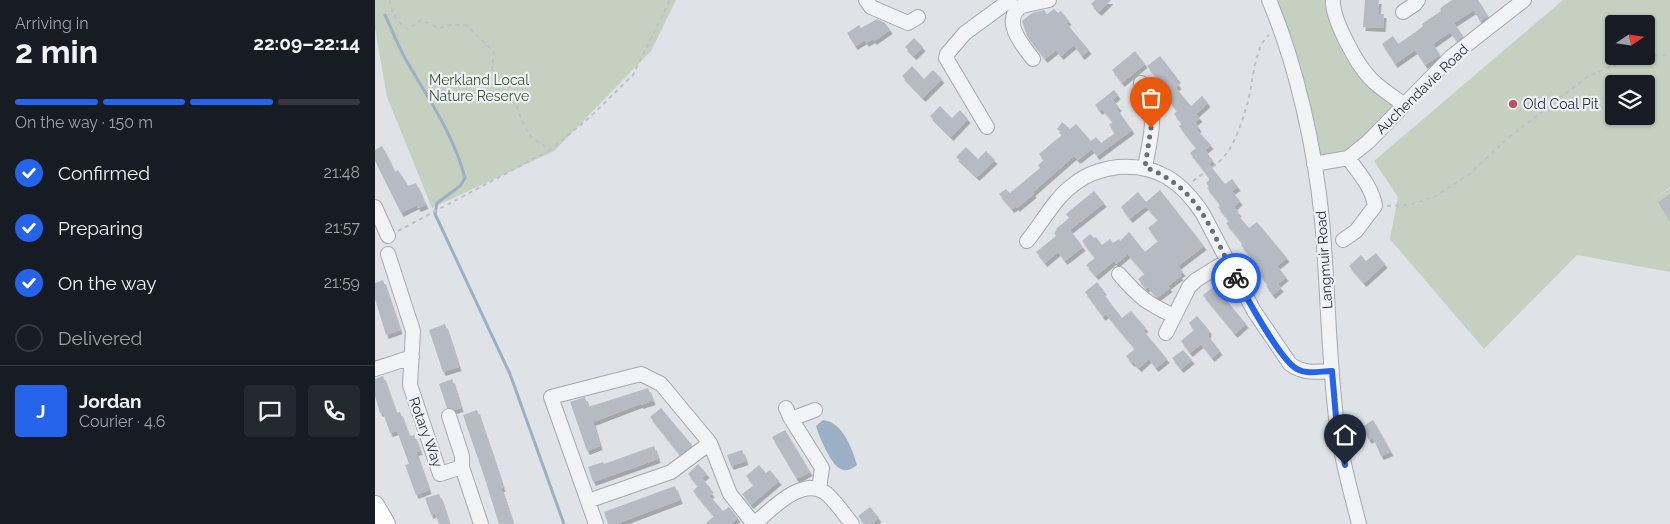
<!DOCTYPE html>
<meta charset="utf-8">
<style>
:root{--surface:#171b24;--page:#242831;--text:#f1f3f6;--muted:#9ea1a6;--line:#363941;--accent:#2563eb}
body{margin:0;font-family:Raleway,sans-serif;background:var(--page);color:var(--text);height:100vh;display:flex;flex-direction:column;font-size:19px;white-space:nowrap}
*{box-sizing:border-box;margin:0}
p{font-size:16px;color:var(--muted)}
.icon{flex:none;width:28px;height:28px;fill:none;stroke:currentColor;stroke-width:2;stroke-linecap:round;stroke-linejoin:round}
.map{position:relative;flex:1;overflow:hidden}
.details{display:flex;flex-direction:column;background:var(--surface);width:375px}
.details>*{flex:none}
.needle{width:32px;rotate:77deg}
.fabs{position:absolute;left:1230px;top:15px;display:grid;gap:10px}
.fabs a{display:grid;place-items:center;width:50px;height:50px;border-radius:5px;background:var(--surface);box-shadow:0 1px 4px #0004;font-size:25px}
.pin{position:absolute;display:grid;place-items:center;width:42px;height:42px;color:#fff;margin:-51px -21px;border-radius:50% 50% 50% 0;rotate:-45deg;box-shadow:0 0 5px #0007}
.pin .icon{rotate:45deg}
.courier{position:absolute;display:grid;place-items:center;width:50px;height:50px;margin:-25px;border:4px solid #2563eb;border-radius:50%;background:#fff;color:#222;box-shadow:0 1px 6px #0007}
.head em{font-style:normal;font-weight:700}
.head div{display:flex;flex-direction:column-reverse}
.head{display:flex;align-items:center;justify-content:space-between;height:85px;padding:0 15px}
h1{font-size:32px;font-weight:700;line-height:38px}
.bar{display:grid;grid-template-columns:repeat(4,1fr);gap:8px 5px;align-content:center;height:60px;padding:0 15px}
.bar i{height:6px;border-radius:4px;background:var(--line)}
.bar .selected{background:var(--accent)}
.bar p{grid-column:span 4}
.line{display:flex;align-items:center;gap:12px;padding:0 15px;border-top:1px solid var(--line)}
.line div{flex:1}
.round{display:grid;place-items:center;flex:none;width:52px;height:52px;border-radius:5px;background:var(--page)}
ol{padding:0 15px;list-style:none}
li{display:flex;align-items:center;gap:15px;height:55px}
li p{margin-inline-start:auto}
li .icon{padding:5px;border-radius:50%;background:var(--accent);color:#fff;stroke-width:4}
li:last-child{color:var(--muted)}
li i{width:28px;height:28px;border:2px solid var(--line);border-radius:50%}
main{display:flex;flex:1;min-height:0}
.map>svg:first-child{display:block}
</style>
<main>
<section class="details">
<div class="head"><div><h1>2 min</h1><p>Arriving in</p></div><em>22:09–22:14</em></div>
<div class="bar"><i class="selected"></i><i class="selected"></i><i class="selected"></i><i></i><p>On the way · 150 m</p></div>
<ol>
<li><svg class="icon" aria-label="check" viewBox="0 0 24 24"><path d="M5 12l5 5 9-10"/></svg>Confirmed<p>21:48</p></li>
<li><svg class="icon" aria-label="check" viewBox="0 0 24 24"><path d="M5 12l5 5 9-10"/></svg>Preparing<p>21:57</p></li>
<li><svg class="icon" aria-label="check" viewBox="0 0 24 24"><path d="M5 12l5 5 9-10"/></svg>On the way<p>21:59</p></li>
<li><i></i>Delivered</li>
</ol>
<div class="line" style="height:90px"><b class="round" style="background:var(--accent);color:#fff">J</b><div><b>Jordan</b><p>Courier · 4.6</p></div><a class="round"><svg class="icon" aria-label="chat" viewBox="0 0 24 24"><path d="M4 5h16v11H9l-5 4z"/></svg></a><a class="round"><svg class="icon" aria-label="phone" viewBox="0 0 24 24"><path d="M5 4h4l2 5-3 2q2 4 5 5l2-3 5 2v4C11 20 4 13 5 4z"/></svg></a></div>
</section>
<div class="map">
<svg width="1295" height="524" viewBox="0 0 1295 524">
<defs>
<filter id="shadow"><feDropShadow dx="2.5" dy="4" stdDeviation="0" flood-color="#0004"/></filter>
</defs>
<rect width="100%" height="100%" fill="#dfe2e7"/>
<path fill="#c5d0c0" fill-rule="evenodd" d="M 0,0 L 301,0 L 276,51 L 179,151 L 57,208 L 12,97 L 0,28 Z
M 894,0 L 958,0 L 994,77 L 1029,105 L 993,142 L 946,163 Z
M 1188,0 L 1295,0 L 1295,187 L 1276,201 L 1295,188 L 1295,272 L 1202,255 L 1109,349 L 1015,239 L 1023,197 L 999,161 ZM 1239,24 L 1271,24 L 1271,56 L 1239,56 ZM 1239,84 L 1271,84 L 1271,116 L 1239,116 Z"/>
<path fill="#9cb0c5" d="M 448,420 C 468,422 477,449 482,465 C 478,468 474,471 468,470 C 456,467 444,436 441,426 Z"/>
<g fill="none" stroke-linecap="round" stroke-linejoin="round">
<path stroke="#9cb0c5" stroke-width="3" d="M 10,15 C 17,30 23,46 31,60 C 53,98 79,135 90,178 L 85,186 L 62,203 L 60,214 L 135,374 L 189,524"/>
</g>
<path fill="#b6bbc3" filter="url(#shadow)" d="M 720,0 L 736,0 L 724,12 L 716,4 Z
M 990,0 L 1004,0 L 1003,14 L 1009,14 L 1008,28 L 988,27 Z
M 1077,0 L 1103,0 L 1113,16 L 1105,21 L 1099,10 L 1079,23 L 1088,36 L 1082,41 L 1075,32 L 1058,44 L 1065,55 L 1050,65 L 1040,50 L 1020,64 L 1007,44 L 1018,36 L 1023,44 L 1042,31 L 1048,26 L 1047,24 L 1066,11 L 1065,9 L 1068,6 Z
M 679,9 L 683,13 L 686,11 L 694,21 L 691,23 L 714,50 L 707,56 L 699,45 L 686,56 L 681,50 L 670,59 L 652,36 L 647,21 L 657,13 L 669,10 L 672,14 Z
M 502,19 L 510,23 L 515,30 L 499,41 L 498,39 L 491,43 L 490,40 L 480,46 L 472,33 L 484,25 L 486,28 Z
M 539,38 L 548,47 L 539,56 L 530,47 Z
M 760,51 L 770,64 L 747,83 L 737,70 Z
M 785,56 L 803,79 L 801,81 L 804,85 L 801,88 L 816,106 L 827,96 L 833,103 L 821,114 L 825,118 L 820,122 L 824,128 L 822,130 L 836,145 L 830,150 L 838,161 L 834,164 L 850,184 L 857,179 L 863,187 L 857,191 L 865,201 L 859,207 L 864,213 L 862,214 L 874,228 L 882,222 L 912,258 L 902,266 L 911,277 L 903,284 L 906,288 L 898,295 L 891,286 L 893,285 L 874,261 L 877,259 L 866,245 L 868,244 L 851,223 L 854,221 L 843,207 L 845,206 L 843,202 L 832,188 L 834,187 L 831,183 L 834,180 L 833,176 L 815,153 L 821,148 L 804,126 L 807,124 L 799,114 L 802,111 L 794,101 L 796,100 L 786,86 L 788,85 L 772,66 Z
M 537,66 L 549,79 L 558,70 L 567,79 L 548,98 L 527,76 Z
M 739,90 L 743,95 L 738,100 L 744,107 L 742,109 L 757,130 L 722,156 L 717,149 L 703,160 L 699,156 L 658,192 L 659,194 L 642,208 L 641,206 L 637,209 L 624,194 L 631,189 L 635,193 L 665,168 L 663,165 L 669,160 L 664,154 L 688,134 L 682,129 L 687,122 L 695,129 L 701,124 L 716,141 L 721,137 L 726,143 L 740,133 L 734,125 L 738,122 L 727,109 L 725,111 L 720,105 Z
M 565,106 L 577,118 L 585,110 L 593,119 L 576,137 L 555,116 Z
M 7,146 L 20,172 L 23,170 L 33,186 L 41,183 L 51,205 L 43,208 L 42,205 L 26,213 L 0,161 L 0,150 Z
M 591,147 L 603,159 L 611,151 L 620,160 L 602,177 L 581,157 Z
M 785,190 L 829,246 L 803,266 L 808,272 L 804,275 L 806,276 L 793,286 L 795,288 L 782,298 L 773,287 L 771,289 L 763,279 L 770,274 L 753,254 L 741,264 L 739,261 L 721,276 L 711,265 L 720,258 L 707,241 L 715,234 L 719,238 L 721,237 L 727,245 L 735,239 L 738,243 L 744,239 L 745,241 L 754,232 L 770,252 L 783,241 L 773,228 L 783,220 L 771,206 L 755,219 L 746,207 L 763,192 L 771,202 Z
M 719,191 L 729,203 L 695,230 L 708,247 L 690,261 L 683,252 L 670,263 L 661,252 L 681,236 L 679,233 L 682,230 L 681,229 L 694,218 L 691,214 Z
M 1295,194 L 1295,221 L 1283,202 Z
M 1001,253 L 1010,264 L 989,283 L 974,266 L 986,255 L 991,261 Z
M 8,280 L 25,330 L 11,335 L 0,299 L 0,283 Z
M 722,282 L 729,291 L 727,292 L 747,318 L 756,311 L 771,328 L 768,330 L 792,359 L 781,368 L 774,359 L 764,368 L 758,362 L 757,363 L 751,356 L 760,349 L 731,314 L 728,317 L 710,292 Z
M 840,286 L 871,324 L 860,334 L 828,295 Z
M 822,316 L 834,330 L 833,336 L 845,351 L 837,358 L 826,344 L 815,353 L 806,341 L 819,330 L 814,323 Z
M 70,324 L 84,367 L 68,372 L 54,330 Z
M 808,350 L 817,360 L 806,369 L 797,358 Z
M 8,376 L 21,413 L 25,412 L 34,436 L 39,435 L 45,451 L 41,452 L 54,490 L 41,495 L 30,465 L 34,464 L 22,431 L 15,433 L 8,412 L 5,413 L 0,396 L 0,379 Z
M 77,379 L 86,408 L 80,410 L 72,408 L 64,384 Z
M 273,388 L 278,401 L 266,405 L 265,404 L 218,422 L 225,446 L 212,451 L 195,402 L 210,397 L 213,407 Z
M 286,408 L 317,445 L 305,455 L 275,417 Z
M 102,410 L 122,469 L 128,488 L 126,488 L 138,524 L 124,524 L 110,479 L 88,415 Z
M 998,420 L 1016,452 L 1006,456 L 998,438 L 994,440 L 987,427 Z
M 410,430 L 435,472 L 424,478 L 421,478 L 397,437 Z
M 279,446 L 283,459 L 218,482 L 213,467 L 228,462 L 229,464 Z
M 367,450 L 371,461 L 356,466 L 352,455 Z
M 323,464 L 332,474 L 327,478 L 336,489 L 334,490 L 337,493 L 335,496 L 348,511 L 354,507 L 363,518 L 355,524 L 330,524 L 339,516 L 318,491 L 323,486 L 313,474 Z
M 384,465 L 391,473 L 395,470 L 404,481 L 376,505 L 367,494 L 379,485 L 371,476 Z
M 300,486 L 305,500 L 241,524 L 233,524 L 229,512 Z
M 64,494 L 67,502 L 74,524 L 64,524 L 60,513 L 56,515 L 50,498 Z
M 495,507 L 504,518 L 497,524 L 490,524 L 483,516 Z"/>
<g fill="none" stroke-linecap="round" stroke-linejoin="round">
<g stroke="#a5a9b1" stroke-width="16">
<path id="minor" d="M 491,0 L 496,7 L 533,23 L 543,17
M 894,0 C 922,66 940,149 947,220 C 953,285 953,351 961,417 C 965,453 975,489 984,524
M 958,0 C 957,19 981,63 995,78 C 1004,88 1018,96 1029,105
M 1028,12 L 1040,4 L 1043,0
M 658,59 C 648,46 625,20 647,6 L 674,0
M 766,83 C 784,116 776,133 770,167
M 612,127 L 571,58 L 572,54 L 590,33 L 635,0
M 939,164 L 973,158 L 993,142 L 1076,57 L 1149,0
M 0,207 L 13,236
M 968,240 L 981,231 L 1000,206 C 997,187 984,173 973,158
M 652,241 C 667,223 679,199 698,185 C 711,174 727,169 743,167 C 783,164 807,182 828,214 L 879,311 L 915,364 C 929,374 941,372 957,371
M 13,254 L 38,331 L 35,385 L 65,474 L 87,467 L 106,524
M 744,274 C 764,297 771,303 799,316
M 791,333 L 814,287 L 821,280 L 852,261
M 0,369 L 37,357
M 411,408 L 415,417 L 447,468 L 444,489
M 74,416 L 87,456 L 87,467
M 416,419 L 440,410
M 213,501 L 296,472 L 335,443
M 221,524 L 176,397 L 266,374 L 286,384 L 335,443 L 355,494 L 379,524
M 379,524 C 396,510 428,474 452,494 C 461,502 469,514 477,524"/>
</g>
<g stroke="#9fa7b2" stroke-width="20">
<path id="major" d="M 0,505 L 11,524"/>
</g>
<path stroke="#bdc0c6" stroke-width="2" stroke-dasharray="4 4" stroke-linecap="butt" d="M 15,0 C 16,13 22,22 33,29 L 46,20 L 64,28 L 75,25 L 91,25 L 119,52 L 117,69 L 139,93 L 143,110 L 149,125 L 156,137 L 175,150 L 215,117 L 258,75 L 295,0
M 1271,55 L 1295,55
M 818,181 C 828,173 843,165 851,154 C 861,142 869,116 873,101 C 878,84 879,47 894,35
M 1012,206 L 1034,205 L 1061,196 L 1096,173 L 1133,138 L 1212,77 L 1261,56
M 23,231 L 175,150"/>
<use href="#minor" stroke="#f1f3f6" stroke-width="14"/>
<use href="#major" stroke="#fff" stroke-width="18"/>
</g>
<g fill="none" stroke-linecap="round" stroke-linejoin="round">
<path stroke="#696e78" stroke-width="5" stroke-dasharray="0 9" d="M 776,128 L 770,167 C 826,189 835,230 861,278"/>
<path stroke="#2563eb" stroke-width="6" d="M 861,278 C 872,298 905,360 922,369 C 932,375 946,371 957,371 L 961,417 L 970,465"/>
</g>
<circle fill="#c54b60" stroke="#eef1f5" stroke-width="2" cx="1138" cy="104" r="5"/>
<g text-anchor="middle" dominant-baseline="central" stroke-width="4.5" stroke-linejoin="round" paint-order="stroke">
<g font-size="14" fill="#3e5837" stroke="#eef1f5">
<text x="104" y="80">Merkland Local<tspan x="104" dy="16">Nature Reserve</tspan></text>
</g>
<g font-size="14" fill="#29303d" stroke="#eef1f5">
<text transform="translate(1047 89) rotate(-44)">Auchendavie Road</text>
<text transform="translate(949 260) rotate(-94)">Langmuir Road</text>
<text transform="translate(51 432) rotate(70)">Rotary Way</text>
</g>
<g font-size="14" fill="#29303d" stroke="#eef1f5" text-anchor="start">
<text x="1148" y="104">Old Coal Pit</text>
</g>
</g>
</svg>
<div class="fabs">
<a><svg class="needle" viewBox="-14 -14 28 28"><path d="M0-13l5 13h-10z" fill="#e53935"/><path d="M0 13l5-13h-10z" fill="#9ea1a6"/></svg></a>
<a><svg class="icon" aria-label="layers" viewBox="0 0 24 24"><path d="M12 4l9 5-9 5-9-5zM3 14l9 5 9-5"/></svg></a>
</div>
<div class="pin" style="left:776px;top:128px;background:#ea580c"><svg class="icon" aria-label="bag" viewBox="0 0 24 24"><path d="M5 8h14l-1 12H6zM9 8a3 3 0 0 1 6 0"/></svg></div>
<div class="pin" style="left:970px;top:465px;background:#1f2937"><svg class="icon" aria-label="home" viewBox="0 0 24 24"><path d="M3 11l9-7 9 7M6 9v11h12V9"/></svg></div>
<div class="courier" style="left:861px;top:278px"><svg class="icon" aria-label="bike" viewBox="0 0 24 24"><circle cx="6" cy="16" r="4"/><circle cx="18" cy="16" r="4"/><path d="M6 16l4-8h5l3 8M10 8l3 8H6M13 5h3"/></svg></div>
</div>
</main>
